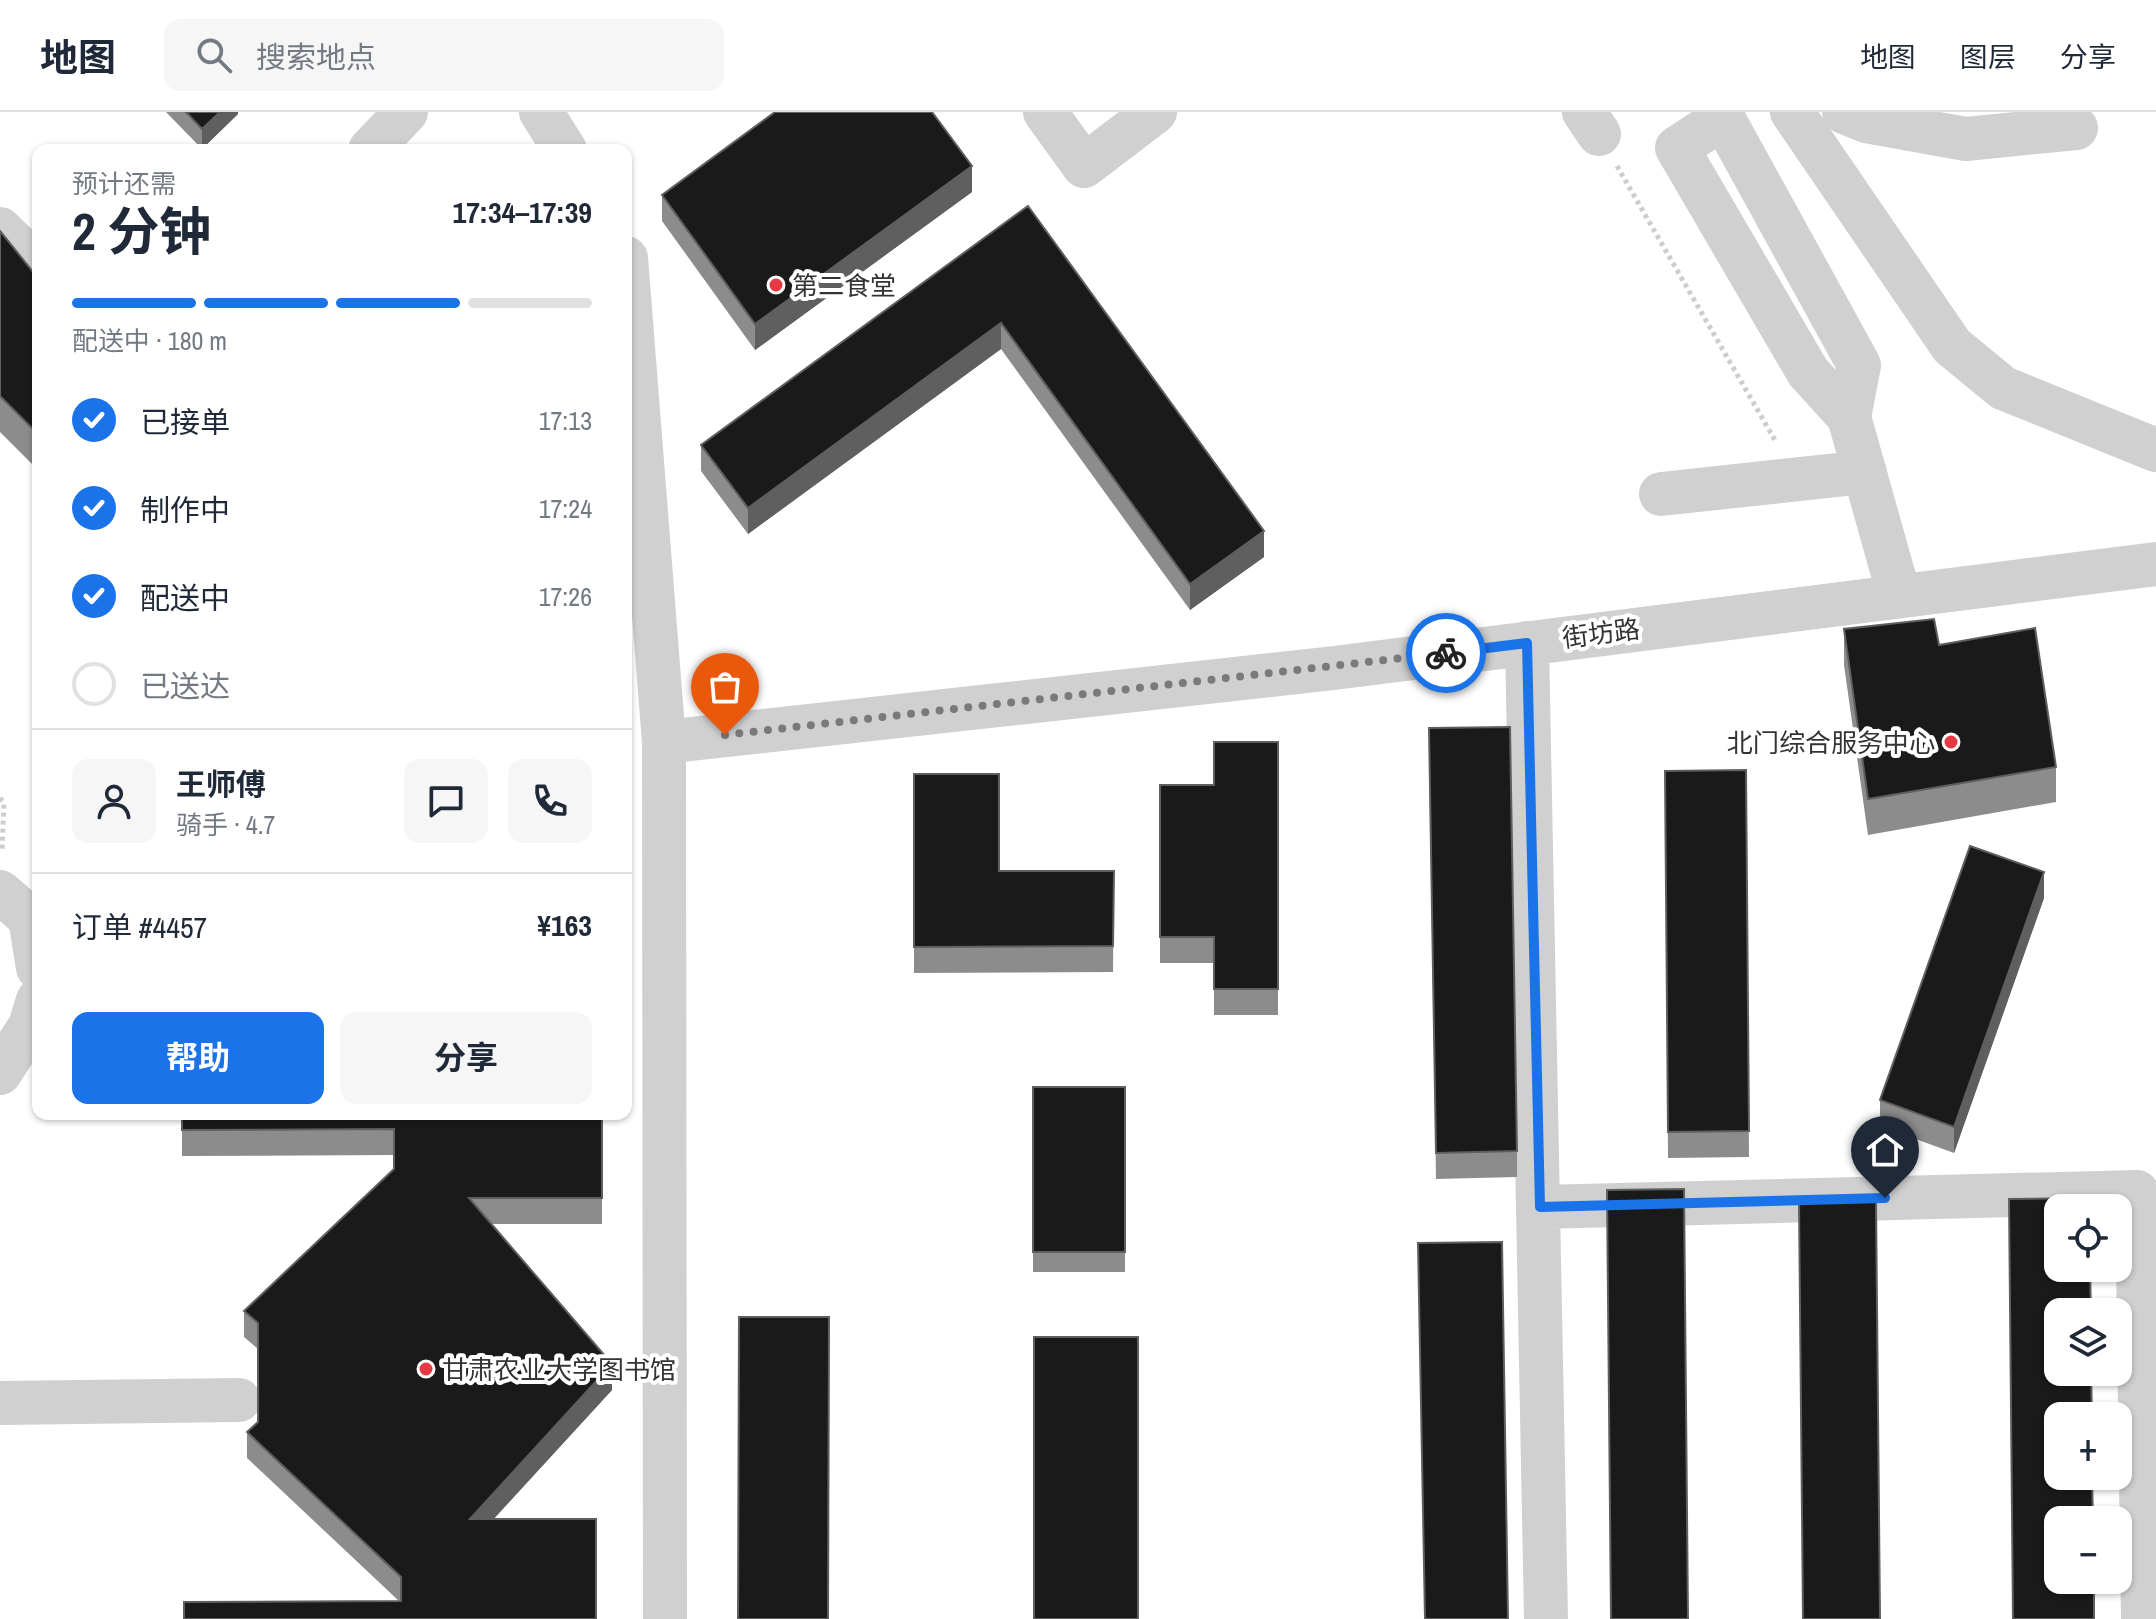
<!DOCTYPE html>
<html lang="zh">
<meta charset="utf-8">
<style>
:root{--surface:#fff;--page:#f6f6f7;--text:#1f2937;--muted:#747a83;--line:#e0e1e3;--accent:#1a73e8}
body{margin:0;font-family:"Archivo Narrow","Noto Sans SC",sans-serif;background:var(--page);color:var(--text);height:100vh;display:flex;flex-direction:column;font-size:30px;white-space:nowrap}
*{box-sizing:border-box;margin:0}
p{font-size:26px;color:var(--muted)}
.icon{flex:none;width:44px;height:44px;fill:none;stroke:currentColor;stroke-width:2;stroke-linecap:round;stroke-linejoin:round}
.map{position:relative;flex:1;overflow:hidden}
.details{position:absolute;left:32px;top:32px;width:600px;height:976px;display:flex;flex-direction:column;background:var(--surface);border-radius:16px;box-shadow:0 2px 6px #0004}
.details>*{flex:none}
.fabs{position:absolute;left:2044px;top:1082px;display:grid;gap:16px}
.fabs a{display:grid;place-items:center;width:88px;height:88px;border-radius:16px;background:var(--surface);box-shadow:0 2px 6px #0004;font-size:40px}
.pin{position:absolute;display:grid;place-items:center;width:68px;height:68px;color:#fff;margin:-82px -34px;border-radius:50% 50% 50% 0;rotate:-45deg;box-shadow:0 0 8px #0007}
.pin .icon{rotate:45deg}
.courier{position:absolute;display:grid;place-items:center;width:80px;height:80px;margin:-40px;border:6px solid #1a73e8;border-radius:50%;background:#fff;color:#222;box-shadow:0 2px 10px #0007}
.head em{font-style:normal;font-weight:700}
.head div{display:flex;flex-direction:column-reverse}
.head{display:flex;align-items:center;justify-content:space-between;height:136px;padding:0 40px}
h1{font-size:52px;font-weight:700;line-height:60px}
.bar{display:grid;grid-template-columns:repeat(4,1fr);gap:12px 8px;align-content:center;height:96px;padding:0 40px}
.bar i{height:10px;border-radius:6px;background:var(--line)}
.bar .on{background:var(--accent)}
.bar p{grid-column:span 4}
.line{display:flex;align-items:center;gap:20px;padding:0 40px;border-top:2px solid var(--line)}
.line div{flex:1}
.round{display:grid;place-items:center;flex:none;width:84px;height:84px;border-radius:16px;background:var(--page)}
ol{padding:0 40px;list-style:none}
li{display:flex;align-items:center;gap:24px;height:88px}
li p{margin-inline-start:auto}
li .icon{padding:8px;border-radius:50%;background:var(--accent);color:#fff;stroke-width:4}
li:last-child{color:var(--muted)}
li i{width:44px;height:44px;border:4px solid var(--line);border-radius:50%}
.cta{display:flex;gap:16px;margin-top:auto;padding:16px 40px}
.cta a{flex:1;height:92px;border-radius:16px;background:var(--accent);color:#fff;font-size:32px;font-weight:700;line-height:92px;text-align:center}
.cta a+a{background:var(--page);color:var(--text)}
header{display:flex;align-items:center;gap:48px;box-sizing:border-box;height:112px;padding:0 40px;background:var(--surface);border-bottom:2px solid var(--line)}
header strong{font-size:38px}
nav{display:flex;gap:44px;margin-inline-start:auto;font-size:28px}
.search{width:560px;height:72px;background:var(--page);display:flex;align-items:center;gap:20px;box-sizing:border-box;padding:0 28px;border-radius:16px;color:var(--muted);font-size:30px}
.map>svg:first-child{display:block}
</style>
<header>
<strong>地图</strong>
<div class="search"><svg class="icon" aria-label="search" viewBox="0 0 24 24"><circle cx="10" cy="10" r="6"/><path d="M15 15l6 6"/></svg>搜索地点</div>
<nav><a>地图</a><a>图层</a><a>分享</a></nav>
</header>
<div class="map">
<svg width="2156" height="1507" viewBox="0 0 2156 1507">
<rect width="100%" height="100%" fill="#fff"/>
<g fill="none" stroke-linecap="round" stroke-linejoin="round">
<path stroke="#cdcdcd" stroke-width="5" stroke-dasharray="4 4" stroke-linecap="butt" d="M 1617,54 L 1776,330
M 0,686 L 4,691 L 2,739"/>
<path stroke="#d0d0d0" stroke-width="44" d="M 541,0 L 565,38
M 1045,0 L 1084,54 L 1155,0
M 1584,0 L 1599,22
M 1792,0 L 1952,234 L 2003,276 L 2156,338
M 1844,0 L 1866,9 L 1966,27 L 2076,16
M 370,38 L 406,0
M 0,117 L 38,154
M 626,146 L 664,630 L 665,1507
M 1849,305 L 1859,253 L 1723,6 L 1677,36 L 1808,260 L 1849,305 L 1899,483
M 1661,382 L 1865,360
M 1527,531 L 1546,1507
M 664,630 L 1334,556 L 2156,452
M 0,780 L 30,806 L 38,856
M 0,961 L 30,914 L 38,888
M 1540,1095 L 2137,1080 L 2143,1507
M 0,1291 L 239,1288"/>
</g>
<path fill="#8c8c8c" d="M 166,0 L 238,0 L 238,2 L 202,37 Z
M 972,80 L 755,238 L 662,109 L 662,83 Z
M 1028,94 L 1264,445 L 1190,498 L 1001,237 L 748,422 L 701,359 L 701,333 Z
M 0,119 L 38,166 L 38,358 L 0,320 Z
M 1844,517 L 1939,533 L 2056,655 L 2056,690 L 1868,723 L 1844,553 Z
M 1278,630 L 1278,903 L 1214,903 L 1214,851 L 1160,851 L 1160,673 L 1214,673 Z
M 1429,642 L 1517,1039 L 1517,1065 L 1436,1067 Z
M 1746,658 L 1749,1045 L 1668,1046 L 1665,659 Z
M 914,662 L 999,759 L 1114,759 L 1113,860 L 914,861 Z
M 2044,786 L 1954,1041 L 1880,1014 L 1880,988 Z
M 1033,975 L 1125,975 L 1125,1160 L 1033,1160 Z
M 182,1002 L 602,1002 L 602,1112 L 491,1112 L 612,1278 L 493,1407 L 596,1407 L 399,1489 L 247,1346 L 247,1320 L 258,1310 L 258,1237 L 244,1225 L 244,1199 L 394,1057 L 394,1043 L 182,1044 Z"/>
<path fill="#5f5f5f" d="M 220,0 L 238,0 L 238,2 L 202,37 L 202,17 Z
M 972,54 L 972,80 L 755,238 L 755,212 Z
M 1001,211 L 1001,237 L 748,422 L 748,396 Z
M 1264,419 L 1264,445 L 1190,498 L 1190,472 Z
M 2044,760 L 2044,786 L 1954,1041 L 1954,1015 Z
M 612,1252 L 612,1278 L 470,1433 L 470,1407 Z"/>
<path fill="#1a1a1a" stroke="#5f5f5f" stroke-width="2" d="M 186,0 L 220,0 L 202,17 Z
M 775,0 L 932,0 L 972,54 L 755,212 L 662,83 Z
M 1028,94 L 1264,419 L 1190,472 L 1001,211 L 748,396 L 701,333 Z
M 0,119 L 38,166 L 38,322 L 0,284 Z
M 1934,507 L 1939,533 L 2035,516 L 2056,655 L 1868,687 L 1844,517 Z
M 1510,615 L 1517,1039 L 1436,1041 L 1429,616 Z
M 1214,630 L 1278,630 L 1278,877 L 1214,877 L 1214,825 L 1160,825 L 1160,673 L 1214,673 Z
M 1746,658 L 1749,1019 L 1668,1020 L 1665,659 Z
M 914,662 L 999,662 L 999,759 L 1114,759 L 1113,834 L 914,835 Z
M 1970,734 L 2044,760 L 1954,1015 L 1880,988 Z
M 1033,975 L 1125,975 L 1125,1140 L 1033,1140 Z
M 182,1002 L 602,1002 L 602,1086 L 469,1086 L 612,1252 L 470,1407 L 596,1407 L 596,1507 L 184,1507 L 184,1490 L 401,1489 L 401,1465 L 247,1320 L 258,1310 L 258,1211 L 244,1199 L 394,1057 L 394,1017 L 182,1018 Z
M 1684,1077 L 1688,1507 L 1611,1507 L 1607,1078 Z
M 2090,1086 L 2090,1096 L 2058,1096 L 2058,1156 L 2090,1156 L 2091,1200 L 2058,1200 L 2058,1260 L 2091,1260 L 2092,1304 L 2058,1304 L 2058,1364 L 2092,1364 L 2093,1408 L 2058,1408 L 2058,1468 L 2094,1468 L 2094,1507 L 2013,1507 L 2009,1087 Z
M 1876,1089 L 1880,1507 L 1803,1507 L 1799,1090 Z
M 1502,1130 L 1508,1507 L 1425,1507 L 1418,1131 Z
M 739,1205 L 829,1205 L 828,1507 L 738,1507 Z
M 1034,1225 L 1138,1225 L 1138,1507 L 1034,1507 Z"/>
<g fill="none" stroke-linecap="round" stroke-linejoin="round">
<path stroke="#7a7a7a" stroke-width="8" stroke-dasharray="0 14.4" d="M 725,623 L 1446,541"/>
<path stroke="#1a73e8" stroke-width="10" d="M 1446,541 L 1527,531 L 1540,1095 L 1885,1086"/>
</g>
<g fill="#e63946" stroke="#fff" stroke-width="3">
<circle cx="776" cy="173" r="8"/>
<circle cx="1951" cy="630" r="8"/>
<circle cx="426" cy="1257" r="8"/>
</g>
<g text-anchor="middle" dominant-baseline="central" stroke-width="8" stroke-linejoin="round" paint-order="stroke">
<g font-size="26" fill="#333" stroke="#fff" text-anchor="start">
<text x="792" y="173">第二食堂</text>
<text x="1935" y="630" text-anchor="end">北门综合服务中心</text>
<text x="442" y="1257">甘肃农业大学图书馆</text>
</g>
<g font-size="26" fill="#333" stroke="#fff">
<text transform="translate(1601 521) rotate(-7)">街坊路</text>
</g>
</g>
</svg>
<div class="fabs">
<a><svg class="icon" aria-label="locate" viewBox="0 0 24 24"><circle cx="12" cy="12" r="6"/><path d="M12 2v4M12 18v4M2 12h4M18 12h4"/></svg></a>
<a><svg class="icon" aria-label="layers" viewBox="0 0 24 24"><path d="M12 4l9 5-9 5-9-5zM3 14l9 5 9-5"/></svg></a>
<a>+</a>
<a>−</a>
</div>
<div class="pin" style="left:725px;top:623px;background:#ea580c"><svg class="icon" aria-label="bag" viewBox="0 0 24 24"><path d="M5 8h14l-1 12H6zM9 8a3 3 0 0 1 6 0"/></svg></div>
<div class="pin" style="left:1885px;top:1086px;background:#1f2937"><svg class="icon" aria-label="home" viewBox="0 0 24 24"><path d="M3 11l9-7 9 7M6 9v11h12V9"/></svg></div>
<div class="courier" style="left:1446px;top:541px"><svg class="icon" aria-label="bike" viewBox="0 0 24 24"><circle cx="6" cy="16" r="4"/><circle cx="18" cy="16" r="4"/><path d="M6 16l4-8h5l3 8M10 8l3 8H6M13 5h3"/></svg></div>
<section class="details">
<div class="head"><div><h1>2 分钟</h1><p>预计还需</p></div><em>17:34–17:39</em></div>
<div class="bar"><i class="on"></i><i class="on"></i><i class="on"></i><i></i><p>配送中 · 180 m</p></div>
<ol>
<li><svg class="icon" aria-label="check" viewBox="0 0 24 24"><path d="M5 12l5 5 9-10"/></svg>已接单<p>17:13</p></li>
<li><svg class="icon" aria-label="check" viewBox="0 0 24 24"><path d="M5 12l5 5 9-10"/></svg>制作中<p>17:24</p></li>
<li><svg class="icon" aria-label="check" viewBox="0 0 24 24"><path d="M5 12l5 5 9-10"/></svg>配送中<p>17:26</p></li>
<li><i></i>已送达</li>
</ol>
<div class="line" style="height:144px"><a class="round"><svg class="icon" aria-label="person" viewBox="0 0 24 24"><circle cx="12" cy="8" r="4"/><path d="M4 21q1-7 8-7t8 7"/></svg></a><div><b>王师傅</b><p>骑手 · 4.7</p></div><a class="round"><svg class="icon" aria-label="chat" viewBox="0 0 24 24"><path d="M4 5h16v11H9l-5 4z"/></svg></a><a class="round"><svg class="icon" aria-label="phone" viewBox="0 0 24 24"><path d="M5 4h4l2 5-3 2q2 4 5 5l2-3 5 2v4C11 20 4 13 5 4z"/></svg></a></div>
<div class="line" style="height:104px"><div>订单 #4457</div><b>¥163</b></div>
<div class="cta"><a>帮助</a><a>分享</a></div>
</section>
</div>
